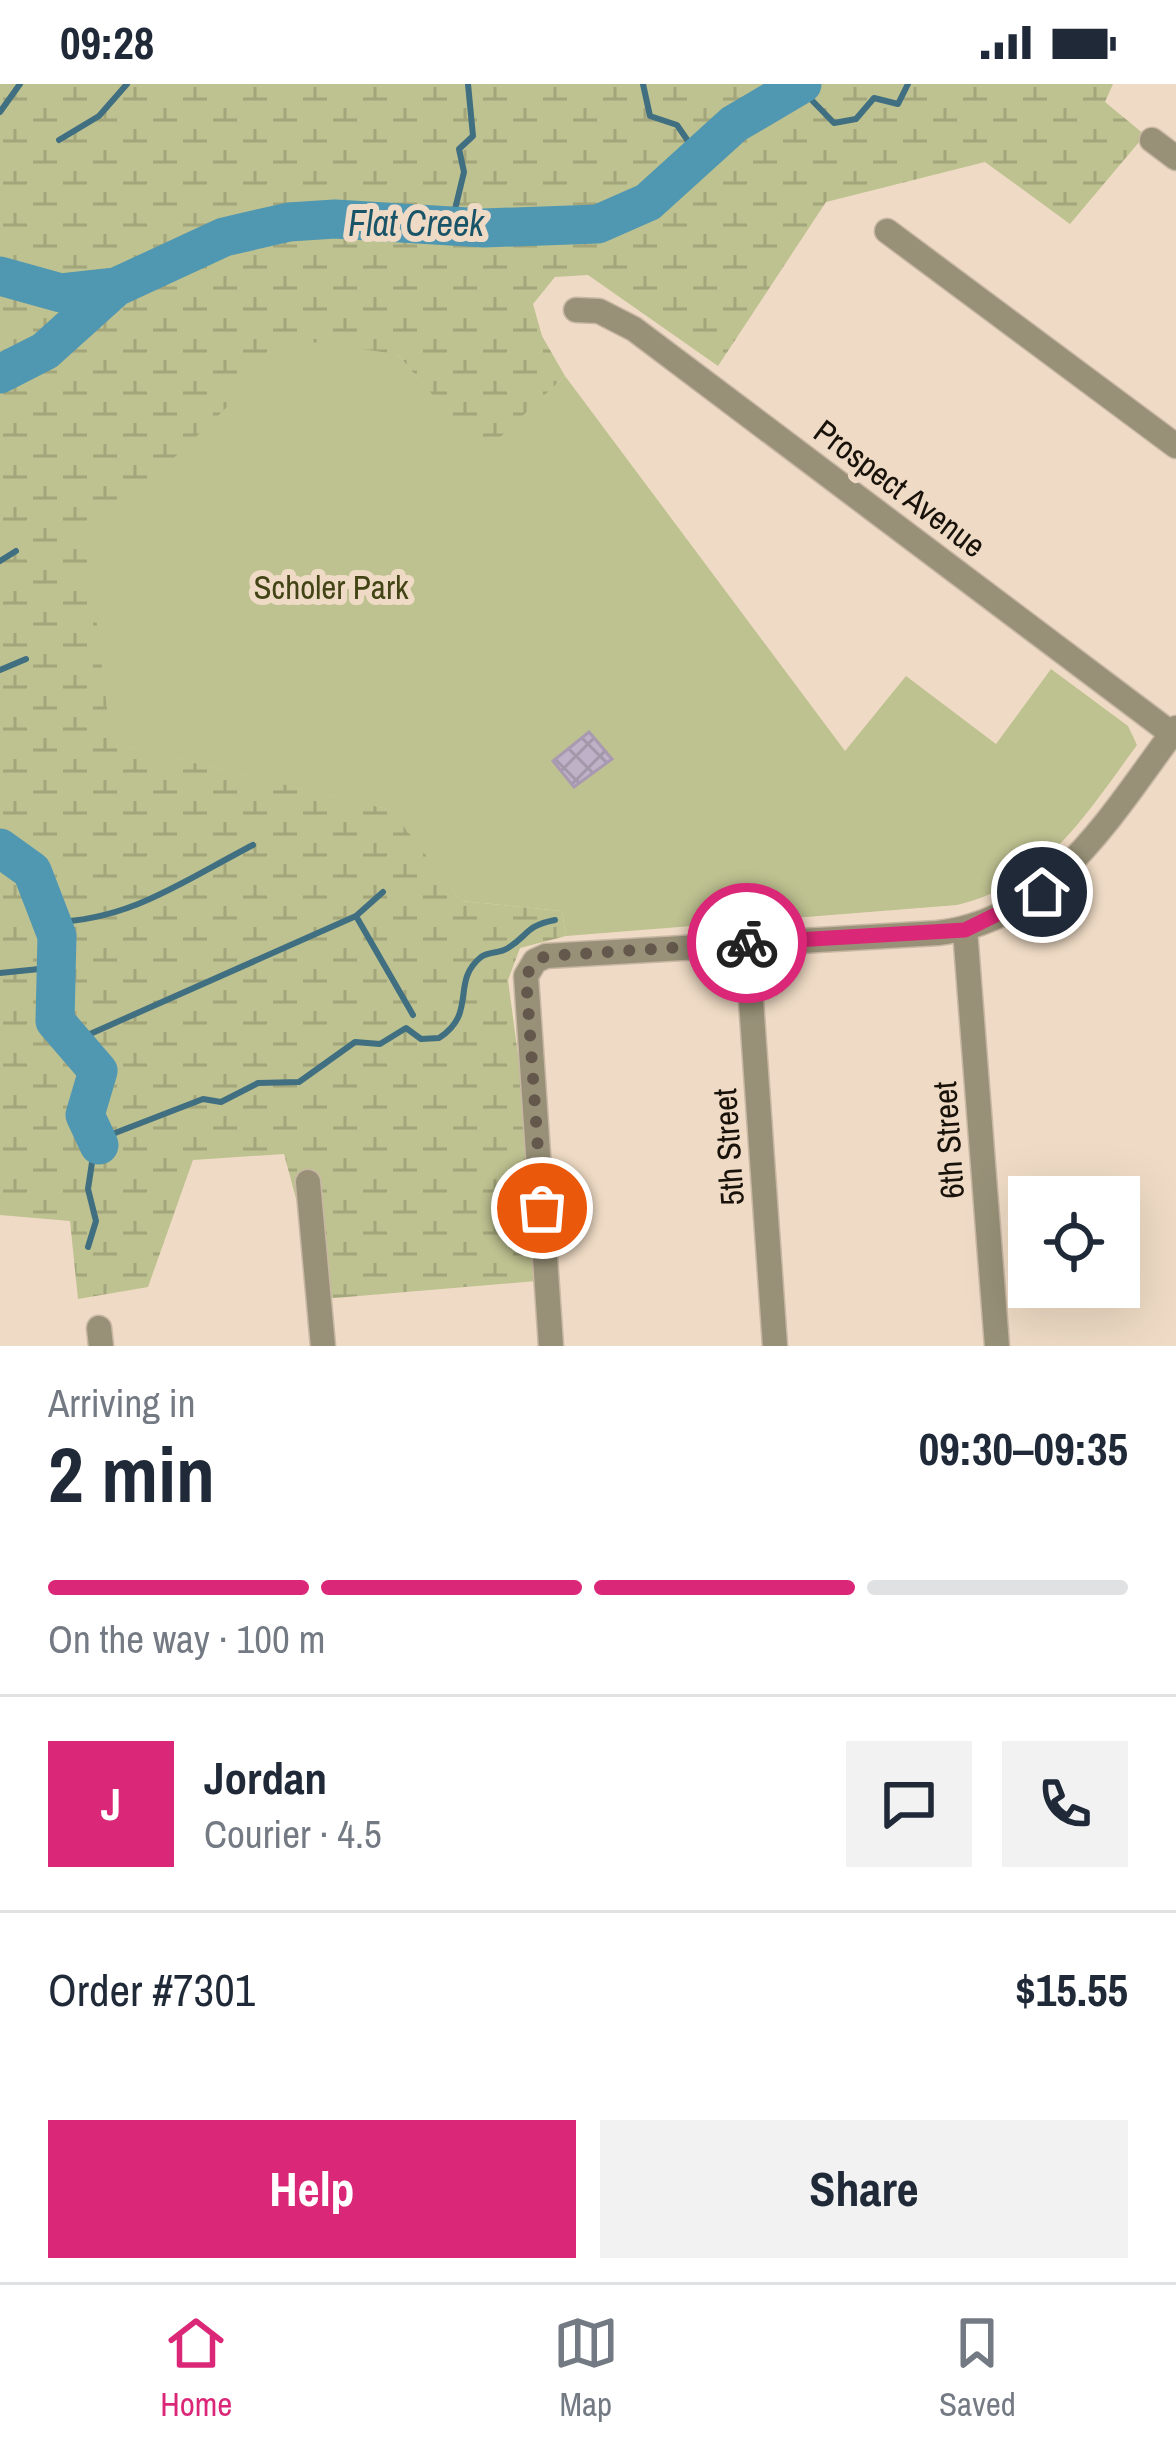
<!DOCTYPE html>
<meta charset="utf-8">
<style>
:root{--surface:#fff;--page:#f2f2f3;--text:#1f2937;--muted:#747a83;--line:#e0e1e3;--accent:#db2777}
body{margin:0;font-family:"Archivo Narrow",sans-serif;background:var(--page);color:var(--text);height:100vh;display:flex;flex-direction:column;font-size:45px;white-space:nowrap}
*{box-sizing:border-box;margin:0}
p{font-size:39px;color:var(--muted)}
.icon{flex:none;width:66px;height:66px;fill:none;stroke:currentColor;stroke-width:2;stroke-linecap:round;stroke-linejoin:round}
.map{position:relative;height:1262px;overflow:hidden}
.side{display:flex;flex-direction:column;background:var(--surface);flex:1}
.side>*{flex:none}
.tools{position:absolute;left:1008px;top:1092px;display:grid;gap:24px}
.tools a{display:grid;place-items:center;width:132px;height:132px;border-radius:0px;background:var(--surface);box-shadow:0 12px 48px #0002;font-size:60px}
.pin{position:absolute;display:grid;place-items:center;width:102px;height:102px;color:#fff;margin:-51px;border:6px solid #fff;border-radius:50%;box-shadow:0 3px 12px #0007}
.courier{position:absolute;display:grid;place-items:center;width:120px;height:120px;margin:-60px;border:9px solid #db2777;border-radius:50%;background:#fff;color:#222;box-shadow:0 3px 15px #0007}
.overview em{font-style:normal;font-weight:700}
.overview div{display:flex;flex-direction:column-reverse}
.overview{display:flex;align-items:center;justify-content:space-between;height:204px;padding:0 48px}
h1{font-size:78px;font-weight:700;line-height:90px}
.bar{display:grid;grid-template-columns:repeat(4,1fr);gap:18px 12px;align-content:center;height:144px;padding:0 48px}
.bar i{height:15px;border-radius:9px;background:var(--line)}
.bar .active{background:var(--accent)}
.bar p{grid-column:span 4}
.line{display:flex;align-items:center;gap:30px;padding:0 48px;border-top:3px solid var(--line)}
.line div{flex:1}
.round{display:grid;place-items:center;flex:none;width:126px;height:126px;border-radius:0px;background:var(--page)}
.cta{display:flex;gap:24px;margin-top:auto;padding:24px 48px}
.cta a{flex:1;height:138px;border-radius:0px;background:var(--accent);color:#fff;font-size:48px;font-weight:700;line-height:138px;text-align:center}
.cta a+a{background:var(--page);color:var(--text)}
.status{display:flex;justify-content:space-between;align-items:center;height:84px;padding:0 60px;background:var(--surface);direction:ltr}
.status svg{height:33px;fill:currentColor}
.tabs{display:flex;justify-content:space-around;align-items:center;height:168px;border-top:3px solid var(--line);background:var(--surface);font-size:33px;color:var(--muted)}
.tabs a{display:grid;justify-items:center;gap:6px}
.tabs .active{color:var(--accent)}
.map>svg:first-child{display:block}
</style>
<div class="status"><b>09:28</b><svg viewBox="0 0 49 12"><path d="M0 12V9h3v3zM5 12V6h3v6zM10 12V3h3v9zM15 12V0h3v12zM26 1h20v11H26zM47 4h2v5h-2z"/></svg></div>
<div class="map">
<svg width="1176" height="1262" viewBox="0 0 1176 1262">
<defs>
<pattern id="wetland-marsh" width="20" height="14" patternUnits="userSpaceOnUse" patternTransform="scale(3)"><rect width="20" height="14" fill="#bec190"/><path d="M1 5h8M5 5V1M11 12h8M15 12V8" fill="none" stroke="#a3a57b"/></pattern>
<pattern id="building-cross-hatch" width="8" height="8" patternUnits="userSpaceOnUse" patternTransform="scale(3)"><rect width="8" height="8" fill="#bfb1c8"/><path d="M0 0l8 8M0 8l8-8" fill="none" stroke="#a397aa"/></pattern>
</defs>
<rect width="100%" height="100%" fill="#efdbc5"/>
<path fill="url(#wetland-marsh)" d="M 0,0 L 1113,0 L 1105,18 L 1145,51 L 1070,140 L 985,78 L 826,118 L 718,282 L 588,191 L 555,193 L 533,220 L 542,252 L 565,292 L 483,370 L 397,270 L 112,659 L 392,726 L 461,817 L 562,827 L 566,852 L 520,864 L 508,896 L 548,1196 L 323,1215 L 284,1070 L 193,1076 L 148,1203 L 78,1215 L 70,1137 L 0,1131 Z"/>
<path fill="#bec190" d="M 297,256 L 397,270 L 483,369 L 565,292 L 845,667 L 906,592 L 996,660 L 1051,585 L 1128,642 L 1137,661 C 1087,729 1044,801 957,821 L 566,852 L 562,827 L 461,817 L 391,726 L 111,659 L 87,457 Z"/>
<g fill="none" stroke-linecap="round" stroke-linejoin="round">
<path stroke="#3f6f80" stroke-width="6" d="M 643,0 L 650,32 L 677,41 L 699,73
M 799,3 L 834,39 L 856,35 L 874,14 L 898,20 L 908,0
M 0,28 L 20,0
M 59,56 L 99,32 L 127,0
M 451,142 L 464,88 L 459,65 L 473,52 L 468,0
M 0,477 L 16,467
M 0,586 L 26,575
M 356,832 L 413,931
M 51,838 C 130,837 185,796 253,761
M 0,889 L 59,883
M 72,958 L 356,832 L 383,808
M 88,1163 L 96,1137 L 88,1105 L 93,1072 L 115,1049 L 203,1015 L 221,1018 L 258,999 L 299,998 L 355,958 L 380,960 L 406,944 L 421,955 L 439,954 C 478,929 450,898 481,873 C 489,867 499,870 508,864 C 529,851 525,842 555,836"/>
<path stroke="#5097b2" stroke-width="39" d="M 0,192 L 61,209 L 116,203 L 224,153 L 289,138 L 335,135 L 484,144 L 598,140 L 648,118 L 734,40 L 802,0
M 0,290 L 45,267 L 116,203
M 0,764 L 32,787 L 57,852 L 55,937 L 98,987 L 85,1031 L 99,1061"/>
</g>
<path fill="url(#building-cross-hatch)" stroke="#a99ab2" stroke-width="3" d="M 589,648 L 612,675 L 574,703 L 553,677 Z"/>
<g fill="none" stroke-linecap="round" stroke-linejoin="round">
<g stroke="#c8b7a3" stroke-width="27">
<path id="street" d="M 1152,56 L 1176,74
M 887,147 L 1176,362
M 576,226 L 599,227 L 634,245 L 1176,653
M 965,846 L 997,1262
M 747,859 L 775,1262
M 308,1098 L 323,1262
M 99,1244 L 101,1262
M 551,1262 L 526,892 L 535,877 L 546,872 L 938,849 C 1052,836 1113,728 1176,644"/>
</g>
<use href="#street" stroke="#989178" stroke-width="24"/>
</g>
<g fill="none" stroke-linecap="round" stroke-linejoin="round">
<path stroke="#63584b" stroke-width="12" stroke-dasharray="0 21.6" d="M 542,1124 L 526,892 L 535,877 L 546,872 L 747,859"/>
<path stroke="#db2777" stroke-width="15" d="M 747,859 L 965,846 L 1042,808"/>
</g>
<g text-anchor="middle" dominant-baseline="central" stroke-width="12" stroke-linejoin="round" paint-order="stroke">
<g font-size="33" fill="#18120a" stroke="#efdbc5">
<text transform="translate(900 404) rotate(37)">Prospect Avenue</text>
<text transform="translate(948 1056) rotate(-94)">6th Street</text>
<text transform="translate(728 1063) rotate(-94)">5th Street</text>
</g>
<g font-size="33" fill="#434415" stroke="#efdbc5">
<text x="331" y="503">Scholer Park</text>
</g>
<g font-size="36" font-style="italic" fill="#195468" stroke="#efdbc5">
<text x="416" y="139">Flat Creek</text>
</g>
</g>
</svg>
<div class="tools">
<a><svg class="icon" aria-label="locate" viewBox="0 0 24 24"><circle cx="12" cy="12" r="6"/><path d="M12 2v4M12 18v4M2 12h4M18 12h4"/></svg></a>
</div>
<div class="pin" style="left:542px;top:1124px;background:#ea580c"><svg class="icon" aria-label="bag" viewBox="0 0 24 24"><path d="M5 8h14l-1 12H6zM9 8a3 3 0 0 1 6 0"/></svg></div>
<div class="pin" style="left:1042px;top:808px;background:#1f2937"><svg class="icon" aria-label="home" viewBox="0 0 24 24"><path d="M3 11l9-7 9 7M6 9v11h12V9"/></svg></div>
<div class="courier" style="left:747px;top:859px"><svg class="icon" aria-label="bike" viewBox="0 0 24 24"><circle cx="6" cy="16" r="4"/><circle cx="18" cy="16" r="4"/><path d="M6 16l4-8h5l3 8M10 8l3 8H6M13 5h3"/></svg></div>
</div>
<section class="side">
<div class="overview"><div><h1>2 min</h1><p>Arriving in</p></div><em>09:30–09:35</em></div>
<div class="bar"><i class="active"></i><i class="active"></i><i class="active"></i><i></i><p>On the way · 100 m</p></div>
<div class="line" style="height:216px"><b class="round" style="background:var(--accent);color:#fff">J</b><div><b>Jordan</b><p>Courier · 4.5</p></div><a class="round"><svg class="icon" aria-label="chat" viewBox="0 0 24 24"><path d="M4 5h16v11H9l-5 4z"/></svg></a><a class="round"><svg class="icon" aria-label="phone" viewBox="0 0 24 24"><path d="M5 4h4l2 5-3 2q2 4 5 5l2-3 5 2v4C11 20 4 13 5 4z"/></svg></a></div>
<div class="line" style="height:156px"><div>Order #7301</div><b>$15.55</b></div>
<div class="cta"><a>Help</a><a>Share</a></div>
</section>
<nav class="tabs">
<a class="active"><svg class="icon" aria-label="home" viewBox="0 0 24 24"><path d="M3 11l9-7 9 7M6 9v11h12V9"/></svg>Home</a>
<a><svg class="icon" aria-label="map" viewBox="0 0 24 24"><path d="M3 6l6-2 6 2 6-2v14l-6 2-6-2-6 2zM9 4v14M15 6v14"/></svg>Map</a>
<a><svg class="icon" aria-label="saved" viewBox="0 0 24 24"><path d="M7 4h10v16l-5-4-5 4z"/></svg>Saved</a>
</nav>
